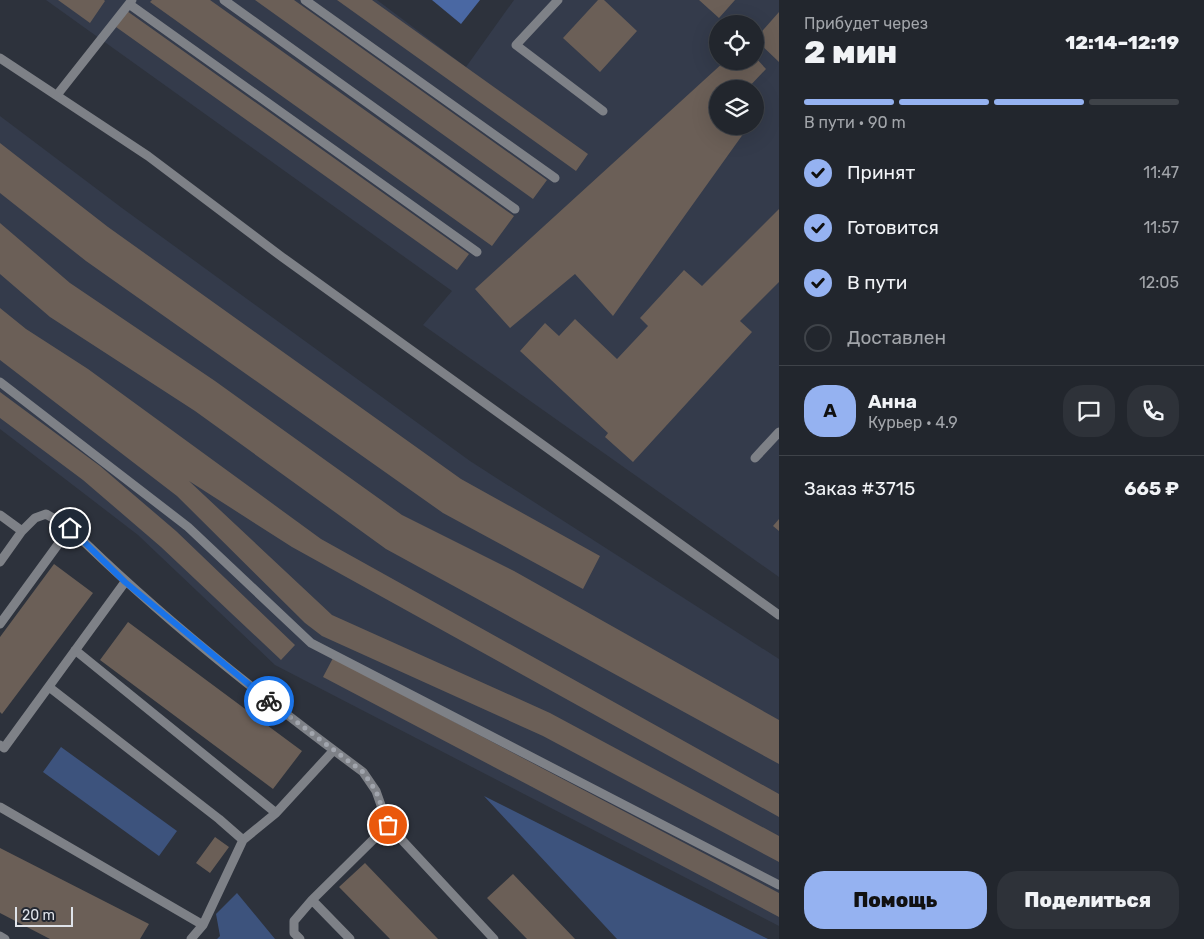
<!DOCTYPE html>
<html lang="ru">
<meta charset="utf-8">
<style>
:root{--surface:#22262d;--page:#2e3239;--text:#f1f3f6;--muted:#a2a5aa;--line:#3f4349;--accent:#95b2f1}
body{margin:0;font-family:Rubik,sans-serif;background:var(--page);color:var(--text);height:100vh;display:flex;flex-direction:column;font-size:19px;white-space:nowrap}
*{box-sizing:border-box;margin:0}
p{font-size:16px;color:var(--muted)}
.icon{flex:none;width:28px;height:28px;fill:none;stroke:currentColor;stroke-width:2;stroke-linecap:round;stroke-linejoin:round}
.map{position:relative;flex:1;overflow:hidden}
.side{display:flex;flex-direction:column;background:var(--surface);width:425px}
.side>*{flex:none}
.buttons{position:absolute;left:709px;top:15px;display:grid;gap:10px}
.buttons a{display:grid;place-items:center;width:55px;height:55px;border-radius:50%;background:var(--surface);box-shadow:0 5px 20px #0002,0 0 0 1px var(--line);font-size:25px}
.scale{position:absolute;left:15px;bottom:12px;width:58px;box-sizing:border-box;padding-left:5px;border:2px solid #dfe3ea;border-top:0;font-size:14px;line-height:18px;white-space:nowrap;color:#dfe3ea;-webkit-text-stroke:4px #232832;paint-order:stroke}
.pin{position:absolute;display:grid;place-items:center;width:42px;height:42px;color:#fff;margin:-21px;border:2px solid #fff;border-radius:50%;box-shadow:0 1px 5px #0007}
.courier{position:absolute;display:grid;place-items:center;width:50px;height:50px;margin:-25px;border:4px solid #1a73e8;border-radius:50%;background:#fff;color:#222;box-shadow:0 1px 6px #0007}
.overview em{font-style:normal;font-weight:800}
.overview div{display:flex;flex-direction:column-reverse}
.overview{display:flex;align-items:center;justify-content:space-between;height:85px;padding:0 25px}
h1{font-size:32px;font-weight:800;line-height:38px}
.bar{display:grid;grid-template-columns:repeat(4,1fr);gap:8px 5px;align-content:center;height:60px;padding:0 25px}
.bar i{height:6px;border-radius:4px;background:var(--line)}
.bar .selected{background:var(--accent)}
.bar p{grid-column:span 4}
.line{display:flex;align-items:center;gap:12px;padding:0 25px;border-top:1px solid var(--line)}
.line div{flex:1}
.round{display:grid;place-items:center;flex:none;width:52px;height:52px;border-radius:20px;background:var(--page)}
ol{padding:0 25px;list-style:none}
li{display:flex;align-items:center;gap:15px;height:55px}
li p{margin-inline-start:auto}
li .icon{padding:5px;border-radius:50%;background:var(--accent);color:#111;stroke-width:4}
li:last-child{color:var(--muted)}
li i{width:28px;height:28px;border:2px solid var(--line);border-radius:50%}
.primary-button{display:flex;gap:10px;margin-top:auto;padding:10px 25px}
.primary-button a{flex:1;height:58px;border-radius:20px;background:var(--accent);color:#111;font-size:20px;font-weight:800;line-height:58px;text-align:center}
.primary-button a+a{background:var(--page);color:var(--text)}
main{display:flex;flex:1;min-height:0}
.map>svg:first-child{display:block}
</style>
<main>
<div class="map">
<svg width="779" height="939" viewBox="0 0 779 939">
<rect width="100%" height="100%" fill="#2d323c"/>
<path fill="#343b4b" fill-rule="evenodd" d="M 46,0 L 377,0 L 466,67 L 514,0 L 779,0 L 779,577 L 423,325 L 452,291 ZM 718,24 L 755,24 L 755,61 L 718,61 ZM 718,89 L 755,89 L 755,126 L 718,126 Z
M 0,116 L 122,208 L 470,461 L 779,659 L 779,926 L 275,665 L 138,535 L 0,429 Z"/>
<path fill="#3d537d" d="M 61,747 L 177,831 L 159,856 L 43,772 Z
M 484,796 L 768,939 L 617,939 Z
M 237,893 L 275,939 L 217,939 L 220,936 L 216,914 Z"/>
<path fill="#4a68a3" d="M 432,0 L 480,0 L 461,24 Z"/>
<path fill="#6b5f57" d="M 58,0 L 104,0 L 105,1 L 90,23 Z
M 152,0 L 210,0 L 514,216 L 492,246 L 150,2 Z
M 255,0 L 294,0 L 547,180 L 533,199 Z
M 337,0 L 372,0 L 588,154 L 576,171 Z
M 598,0 L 604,0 L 637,31 L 600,72 L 563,38 Z
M 699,0 L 735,0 L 719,18 Z
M 127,11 L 469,254 L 457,270 L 116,27 Z
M 779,12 L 779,62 L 755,39 Z
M 755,57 L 766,69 L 747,89 L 718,89 L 718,126 L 743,126 L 746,130 L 613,316 L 575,274 L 510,328 L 475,289 L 725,61 L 755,61 Z
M 0,143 L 108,227 L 461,479 L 600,556 L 583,589 L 443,513 L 86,261 L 0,193 Z
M 779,209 L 779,282 L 740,321 L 752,332 L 633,462 L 605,437 L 608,433 L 520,351 L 545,323 L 559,336 L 575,319 L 617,359 L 648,326 L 640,318 L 684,270 L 702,286 Z
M 0,223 L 70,283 L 215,381 L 402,515 L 514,571 L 779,720 L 779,764 L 386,549 L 195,411 L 50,317 L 0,274 Z
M 0,308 L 26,329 L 88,369 L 321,539 L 779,794 L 779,817 L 292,547 L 189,481 L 332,615 L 550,713 L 779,836 L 779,862 L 543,736 L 322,636 L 305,623 L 177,496 L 0,360 Z
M 0,392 L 100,466 L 176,531 L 295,645 L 281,660 L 161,547 L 83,480 L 0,418 Z
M 779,519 L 779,531 L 773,526 Z
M 54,564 L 93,593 L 2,714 L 0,712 L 0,637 Z
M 128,622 L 302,751 L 273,789 L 100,660 Z
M 333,658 L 779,893 L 779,917 L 323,677 Z
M 215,837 L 229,847 L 210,873 L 196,863 Z
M 0,848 L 149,924 L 140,939 L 50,939 L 0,913 Z
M 365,863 L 438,939 L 390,939 L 339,887 Z
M 513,874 L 575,939 L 527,939 L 487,898 Z"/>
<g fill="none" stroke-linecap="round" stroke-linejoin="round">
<path stroke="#7e8187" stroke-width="9" d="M 224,0 L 515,209
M 305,0 L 555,178
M 558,0 L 516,45 L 603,111
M 129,4 L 477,252
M 0,58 L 148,156 L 282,257 L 779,615
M 57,95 L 132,0
M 0,382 L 188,527 L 311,643 L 779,885
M 755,458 L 779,432
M 0,515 L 22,531 L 0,562
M 22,531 L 35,518 L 46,514 L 70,528
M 0,624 L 70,528 C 161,618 261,696 363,772 L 376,791 L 388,825 L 494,939
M 75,650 L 276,813
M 49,687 L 219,819 L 243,840
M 0,745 L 4,748 L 125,582
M 0,807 L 203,925
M 0,936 L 5,939
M 191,939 L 203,925 L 243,840 L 276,813 L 333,751
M 300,939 L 294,933 L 294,921 L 312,900
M 350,939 L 312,900 L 388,825"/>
</g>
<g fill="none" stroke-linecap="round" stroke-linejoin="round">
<path stroke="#a1a5ad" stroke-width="5" stroke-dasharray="0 9" d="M 269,701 L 363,772 L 376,791 L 388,825"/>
<path stroke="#1a73e8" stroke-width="6" d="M 70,528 L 125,582 L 269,701"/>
</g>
</svg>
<div class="buttons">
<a><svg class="icon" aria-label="locate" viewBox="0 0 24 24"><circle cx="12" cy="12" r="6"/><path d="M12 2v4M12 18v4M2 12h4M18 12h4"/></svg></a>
<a><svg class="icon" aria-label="layers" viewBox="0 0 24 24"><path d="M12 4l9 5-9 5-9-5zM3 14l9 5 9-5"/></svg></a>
</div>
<div class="scale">20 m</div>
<div class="pin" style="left:388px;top:825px;background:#ea580c"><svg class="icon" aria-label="bag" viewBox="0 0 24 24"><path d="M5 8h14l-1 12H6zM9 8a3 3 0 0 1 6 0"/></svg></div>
<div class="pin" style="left:70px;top:528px;background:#1f2937"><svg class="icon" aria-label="home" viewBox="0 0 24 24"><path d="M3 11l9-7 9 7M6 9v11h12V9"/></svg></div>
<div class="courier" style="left:269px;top:701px"><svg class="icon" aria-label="bike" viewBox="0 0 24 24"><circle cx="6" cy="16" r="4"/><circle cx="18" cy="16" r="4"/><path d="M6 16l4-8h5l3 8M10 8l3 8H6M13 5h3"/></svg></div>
</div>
<section class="side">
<div class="overview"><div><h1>2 мин</h1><p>Прибудет через</p></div><em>12:14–12:19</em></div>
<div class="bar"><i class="selected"></i><i class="selected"></i><i class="selected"></i><i></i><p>В пути · 90 m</p></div>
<ol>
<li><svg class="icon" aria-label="check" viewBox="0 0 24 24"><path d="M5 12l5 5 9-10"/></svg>Принят<p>11:47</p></li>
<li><svg class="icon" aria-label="check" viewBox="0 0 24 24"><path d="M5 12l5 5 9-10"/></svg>Готовится<p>11:57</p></li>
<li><svg class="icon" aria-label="check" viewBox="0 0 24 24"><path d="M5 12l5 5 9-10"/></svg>В пути<p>12:05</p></li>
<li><i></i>Доставлен</li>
</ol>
<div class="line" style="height:90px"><b class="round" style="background:var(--accent);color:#111">А</b><div><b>Анна</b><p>Курьер · 4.9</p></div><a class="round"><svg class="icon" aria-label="chat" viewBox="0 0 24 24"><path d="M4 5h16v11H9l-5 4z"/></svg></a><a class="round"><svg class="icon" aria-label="phone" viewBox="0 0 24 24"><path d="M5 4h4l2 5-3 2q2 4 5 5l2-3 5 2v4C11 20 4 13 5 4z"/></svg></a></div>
<div class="line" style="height:65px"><div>Заказ #3715</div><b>665 ₽</b></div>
<div class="primary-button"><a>Помощь</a><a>Поделиться</a></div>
</section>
</main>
